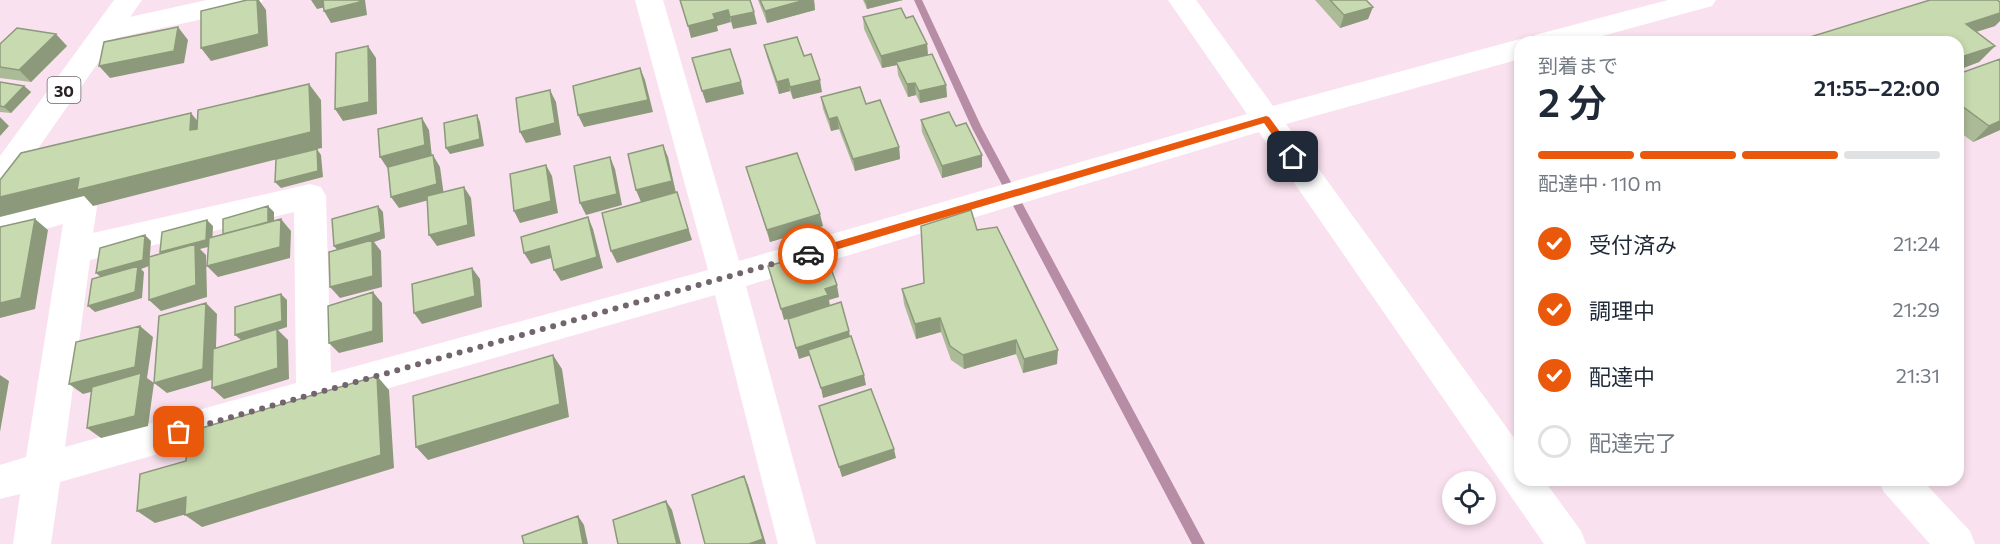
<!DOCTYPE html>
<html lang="ja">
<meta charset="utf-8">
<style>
:root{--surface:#fff;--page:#f2f2f3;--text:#1f2937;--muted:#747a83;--line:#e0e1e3;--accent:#ea580c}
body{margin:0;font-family:Commissioner,"Noto Sans JP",sans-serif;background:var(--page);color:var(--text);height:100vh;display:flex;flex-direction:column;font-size:22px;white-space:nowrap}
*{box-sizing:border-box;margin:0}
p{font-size:20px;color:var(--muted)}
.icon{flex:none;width:33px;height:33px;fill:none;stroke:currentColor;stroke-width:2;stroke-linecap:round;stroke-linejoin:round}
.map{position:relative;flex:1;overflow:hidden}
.side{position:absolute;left:1514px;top:36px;width:450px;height:450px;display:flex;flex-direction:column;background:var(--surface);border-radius:18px;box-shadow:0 3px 9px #0003}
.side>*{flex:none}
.tools{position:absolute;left:1442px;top:471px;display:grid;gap:12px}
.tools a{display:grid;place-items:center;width:54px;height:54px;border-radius:50%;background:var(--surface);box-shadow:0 3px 9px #0003;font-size:30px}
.pin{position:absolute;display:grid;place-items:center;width:51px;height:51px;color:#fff;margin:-26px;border-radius:12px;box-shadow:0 3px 9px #0006}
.courier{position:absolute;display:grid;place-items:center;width:60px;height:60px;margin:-30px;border:4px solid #ea580c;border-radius:50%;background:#fff;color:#222;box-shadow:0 2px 8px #0007}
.head em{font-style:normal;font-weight:600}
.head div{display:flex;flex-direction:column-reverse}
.head{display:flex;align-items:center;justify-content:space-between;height:102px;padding:0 24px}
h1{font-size:39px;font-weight:600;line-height:45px}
.bar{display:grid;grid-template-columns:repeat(4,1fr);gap:9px 6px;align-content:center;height:72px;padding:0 24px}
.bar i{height:8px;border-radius:4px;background:var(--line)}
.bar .on{background:var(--accent)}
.bar p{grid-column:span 4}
ol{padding:0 24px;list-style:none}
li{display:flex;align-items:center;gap:18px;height:66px}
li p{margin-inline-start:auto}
li .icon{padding:6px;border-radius:50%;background:var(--accent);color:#fff;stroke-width:4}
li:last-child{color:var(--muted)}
li i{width:33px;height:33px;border:3px solid var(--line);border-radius:50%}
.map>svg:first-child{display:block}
</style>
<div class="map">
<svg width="2000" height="544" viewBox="0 0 2000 544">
<rect width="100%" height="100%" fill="#fae1ef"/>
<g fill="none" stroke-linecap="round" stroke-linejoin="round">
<path fill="#b68da5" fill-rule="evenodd" d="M 914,0 L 922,0 L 982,128 L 1205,544 L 1192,544 L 972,128 Z"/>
<path fill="#fff" fill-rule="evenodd" d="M 207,0 L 263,0 L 259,6 L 249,9 L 107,40 L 97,38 L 93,31 L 97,24 L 107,22 Z
M 635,0 L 663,0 L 739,261 L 1247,114 L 1168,0 L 1196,0 L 1273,106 L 1520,39 L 1529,42 L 1520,42 L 1520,59 L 1286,124 L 1520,446 L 1520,480 L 1544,480 L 1581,531 L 1586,544 L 1544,544 L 1259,132 L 746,286 L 816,544 L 778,544 L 715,295 L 60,482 L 51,544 L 13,544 L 20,494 L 0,499 L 0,465 L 26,457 L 63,224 L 0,242 L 0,216 L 81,195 L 92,198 L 97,207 L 93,233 L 310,184 L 321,187 L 326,196 L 331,373 L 708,270 ZM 294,212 L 296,383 L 65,447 L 90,260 Z
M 1668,0 L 1716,0 L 1712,6 L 1580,42 L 1531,42 L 1535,35 Z
M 1878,480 L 1922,480 L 1970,531 L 1975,544 L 1930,544 L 1884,492 Z"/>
<path fill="#fff" fill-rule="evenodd" d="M 114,0 L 142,0 L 11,187 L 0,191 L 0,156 Z"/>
</g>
<path fill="#acbb97" d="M 758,0 L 814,0 L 815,10 L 767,23 Z
M 863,0 L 903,0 L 867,9 Z
M 1315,0 L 1366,0 L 1373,7 L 1368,19 L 1340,28 Z
M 863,17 L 906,18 L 927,44 L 928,55 L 946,85 L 947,97 L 920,103 L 916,95 L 908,97 L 898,75 L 897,65 L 882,68 L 864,29 Z
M 1995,26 L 1976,32 L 1995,46 L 1979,62 L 1958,70 L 1958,42 L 1806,42 L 1810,37 Z
M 0,44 L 67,46 L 31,82 L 0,78 Z
M 764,45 L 804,56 L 822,92 L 793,99 L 790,91 L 779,94 L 767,57 Z
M 2000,59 L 2000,130 L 1973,142 L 1958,131 L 1958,74 Z
M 0,82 L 24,86 L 31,92 L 11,113 L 0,112 Z
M 821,97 L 899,147 L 900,159 L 855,171 L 839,129 L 831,131 L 823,109 Z
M 921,120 L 956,126 L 982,155 L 982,167 L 942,178 L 922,132 Z
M 746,167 L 823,226 L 770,242 Z
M 977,230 L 1057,364 L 1023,373 L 1016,354 L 964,369 L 951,360 L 941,332 L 916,339 L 904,304 L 902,289 L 924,283 Z"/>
<path fill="#8c997b" d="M 257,0 L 259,0 L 266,10 L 268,46 L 211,61 L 201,48 Z
M 311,0 L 326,0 L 330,6 L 317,9 Z
M 359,0 L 365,0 L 367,15 L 331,23 L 324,11 Z
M 805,0 L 814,0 L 815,10 L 767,23 L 765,11 Z
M 875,0 L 903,0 L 867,9 L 866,2 Z
M 1373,7 L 1368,19 L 1340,28 L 1344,15 Z
M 728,10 L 731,22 L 717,26 L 718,31 L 691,38 L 688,26 L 713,14 Z
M 754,12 L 757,24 L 733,29 L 730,17 Z
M 2000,13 L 2000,21 L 1995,26 L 1950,40 L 1966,24 Z
M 178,27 L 188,40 L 184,63 L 110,78 L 99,66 Z
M 56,34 L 67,46 L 31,82 L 19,70 Z
M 927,44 L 928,57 L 896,62 L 897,65 L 882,68 L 881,56 Z
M 368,46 L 376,58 L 377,114 L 343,121 L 335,109 Z
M 1995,46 L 1979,62 L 1958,70 L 1958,58 Z
M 640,68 L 645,80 L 653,112 L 584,127 L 578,115 Z
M 788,79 L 790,91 L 779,94 L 777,82 Z
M 820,80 L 822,92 L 793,99 L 790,87 Z
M 741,82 L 744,94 L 706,103 L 702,91 Z
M 915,83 L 916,95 L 908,97 L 907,84 Z
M 309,84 L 321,100 L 322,148 L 317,149 L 321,155 L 323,177 L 281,188 L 275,182 L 317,149 L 93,206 L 84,196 L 0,217 L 0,197 L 79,178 Z
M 946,85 L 947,97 L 920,103 L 919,91 Z
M 24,86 L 31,92 L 11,113 L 4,107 Z
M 550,90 L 556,102 L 561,135 L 526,143 L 520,132 Z
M 191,113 L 204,129 L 190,130 Z
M 477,115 L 480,122 L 484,146 L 450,154 L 446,148 Z
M 0,117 L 9,126 L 0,136 Z
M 837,117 L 839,129 L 831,131 L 829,119 Z
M 422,118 L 429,130 L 432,157 L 388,169 L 380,157 Z
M 2000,121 L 2000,130 L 1973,142 L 1989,126 Z
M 663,145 L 668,157 L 676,193 L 641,202 L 636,190 Z
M 899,147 L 900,159 L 855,171 L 853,159 Z
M 433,155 L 440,167 L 444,196 L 399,208 L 391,197 Z
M 982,155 L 982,167 L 942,178 L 942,166 Z
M 610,157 L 615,169 L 622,205 L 586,215 L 580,203 Z
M 546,165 L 552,176 L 558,213 L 520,223 L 514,211 Z
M 464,187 L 471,198 L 475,236 L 437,246 L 429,235 Z
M 677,192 L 692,240 L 617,263 L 611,251 Z
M 268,206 L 274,212 L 274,231 L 229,243 Z
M 378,206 L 383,212 L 385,238 L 374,242 L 381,251 L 382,287 L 340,298 L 330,287 L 339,252 L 334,246 Z
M 820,214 L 823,226 L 770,242 L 767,230 Z
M 588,217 L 593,229 L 603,268 L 561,281 L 554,270 Z
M 35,219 L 48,230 L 35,309 L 0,318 L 0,303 Z
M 281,219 L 291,231 L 290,258 L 218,277 L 207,266 Z
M 207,220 L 213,226 L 212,246 L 200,249 L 206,255 L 207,297 L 161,311 L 149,300 L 166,258 L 160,252 Z
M 145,235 L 151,241 L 149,266 L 141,269 L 144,272 L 142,298 L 95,312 L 88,306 L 103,279 L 96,273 Z
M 549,246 L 555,257 L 531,264 L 524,253 Z
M 472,268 L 480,279 L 482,307 L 422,324 L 414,313 Z
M 837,285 L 839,297 L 829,300 L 830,306 L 784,320 L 781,309 L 825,289 Z
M 373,292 L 382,303 L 383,342 L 339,353 L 329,343 Z
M 281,294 L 287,300 L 287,327 L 278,330 L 288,340 L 289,379 L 224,399 L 212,388 L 241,340 L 235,335 Z
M 206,303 L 217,314 L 215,379 L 167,393 L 154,383 Z
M 940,318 L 941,332 L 916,339 L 915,324 Z
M 140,326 L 153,337 L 147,378 L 154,383 L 148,426 L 101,438 L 87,428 L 140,379 L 83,394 L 69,384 Z
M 849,331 L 851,342 L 799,359 L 796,348 Z
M 1016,340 L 1016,354 L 964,369 L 963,355 Z
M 1058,350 L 1057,364 L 1023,373 L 1024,359 Z
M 553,355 L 562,369 L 569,417 L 428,460 L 416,447 Z
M 0,375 L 9,381 L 0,432 Z
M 864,375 L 866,385 L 823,398 L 821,388 Z
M 377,376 L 389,390 L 394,468 L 202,527 L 185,515 Z
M 894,449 L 896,458 L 842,477 L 839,467 Z
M 744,476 L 748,485 L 766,544 L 749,544 Z
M 186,497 L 204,509 L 155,523 L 137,511 Z
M 666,501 L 672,510 L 681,544 L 677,544 Z
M 578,516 L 584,525 L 588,544 L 583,544 Z"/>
<path fill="#c8dab0" stroke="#8c997b" stroke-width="1.5" d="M 247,0 L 257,0 L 259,34 L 201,48 L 201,11 Z
M 323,0 L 359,0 L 360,2 L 324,11 Z
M 680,0 L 750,0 L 754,12 L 730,17 L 728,10 L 713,14 L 715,19 L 688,26 Z
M 760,0 L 805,0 L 765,11 Z
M 865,0 L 875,0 L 866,2 Z
M 1330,0 L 1366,0 L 1373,7 L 1344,15 Z
M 1930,0 L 1997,0 L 2000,2 L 2000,13 L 1966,24 L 1995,46 L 1958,58 L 1958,42 L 1816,42 L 1810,37 Z
M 901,8 L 906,18 L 913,16 L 927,44 L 881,56 L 863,17 Z
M 178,27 L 174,51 L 99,66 L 104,42 Z
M 17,28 L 56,34 L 19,70 L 0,67 L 0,44 Z
M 797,37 L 804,56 L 811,54 L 820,80 L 790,87 L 788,79 L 777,82 L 764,45 Z
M 368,46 L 369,102 L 335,109 L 336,53 Z
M 730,49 L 741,82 L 702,91 L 692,58 Z
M 932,54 L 946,85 L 919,91 L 915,83 L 907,84 L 896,62 Z
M 2000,59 L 2000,121 L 1989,126 L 1958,103 L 1958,74 Z
M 640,68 L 648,100 L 578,115 L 573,86 Z
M 0,82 L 24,86 L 4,107 L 0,106 Z
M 309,84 L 311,132 L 77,190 L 79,178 L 0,197 L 0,180 L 21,153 L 191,113 L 190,130 L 197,129 L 198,110 Z
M 860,87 L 866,104 L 880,100 L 899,147 L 853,159 L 837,117 L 829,119 L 821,97 Z
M 550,90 L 555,123 L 520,132 L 516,98 Z
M 949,112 L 956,126 L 966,123 L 982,155 L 942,166 L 921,120 Z
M 477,115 L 480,139 L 446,148 L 444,123 Z
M 422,118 L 425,145 L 380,157 L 378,129 Z
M 663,145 L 672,181 L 636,190 L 628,154 Z
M 317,149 L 318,171 L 275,182 L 276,159 Z
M 797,153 L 820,214 L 767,230 L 746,167 Z
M 433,155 L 437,184 L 391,197 L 388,167 Z
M 610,157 L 617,194 L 580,203 L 574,166 Z
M 546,165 L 551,201 L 514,211 L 510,174 Z
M 464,187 L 468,225 L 429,235 L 427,196 Z
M 677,192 L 688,229 L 611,251 L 602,213 Z
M 268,206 L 268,222 L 223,234 L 223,219 Z
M 378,206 L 381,232 L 334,246 L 332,219 Z
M 971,210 L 977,230 L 997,227 L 1058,350 L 1024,359 L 1016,340 L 963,355 L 950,346 L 940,318 L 915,324 L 902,289 L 924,283 L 921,226 Z
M 588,217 L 597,257 L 554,270 L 549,246 L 524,253 L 521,237 Z
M 35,219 L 21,298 L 0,303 L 0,227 Z
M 281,219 L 280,247 L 207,266 L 209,238 Z
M 207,220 L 206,240 L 160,252 L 162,232 Z
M 145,235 L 143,260 L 96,273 L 100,248 Z
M 372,240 L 373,276 L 330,287 L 329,252 Z
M 195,244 L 196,285 L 149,300 L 149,257 Z
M 824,250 L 837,285 L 825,289 L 828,295 L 781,309 L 768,266 Z
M 138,266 L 135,292 L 88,306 L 92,279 Z
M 472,268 L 475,296 L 414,313 L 412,284 Z
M 373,292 L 373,331 L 329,343 L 328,306 Z
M 281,294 L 282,321 L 235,335 L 235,307 Z
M 841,302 L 849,331 L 796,348 L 788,319 Z
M 206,303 L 203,369 L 154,383 L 159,316 Z
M 140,326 L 135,367 L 69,384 L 76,342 Z
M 277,329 L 278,368 L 212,388 L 213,349 Z
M 851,336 L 864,375 L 821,388 L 808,350 Z
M 553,355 L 560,404 L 416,447 L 413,396 Z
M 141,373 L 135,416 L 87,428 L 92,387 Z
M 377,376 L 381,455 L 185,515 L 186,497 L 137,511 L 140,474 L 186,461 L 188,432 Z
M 871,389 L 894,449 L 839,467 L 819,406 Z
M 744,476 L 763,539 L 749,544 L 705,544 L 692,495 Z
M 666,501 L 677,544 L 618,544 L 613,520 Z
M 578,516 L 583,544 L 524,544 L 522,536 Z"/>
<path fill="#ea580c" d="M 1266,116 L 1269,117 L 1296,154 L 1296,159 L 1289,159 L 1264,123 L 808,258 L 803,254 L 808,250 Z"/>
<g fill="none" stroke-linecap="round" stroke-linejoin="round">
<path stroke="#73656e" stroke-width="6" stroke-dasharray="0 10.8" d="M 179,432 L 808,254"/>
</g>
<g text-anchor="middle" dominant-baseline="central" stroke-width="4.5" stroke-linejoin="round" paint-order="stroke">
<rect fill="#fff" stroke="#6b6468" stroke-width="1.5" x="47.5" y="77" width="33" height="26" rx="4.5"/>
<g font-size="16" font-weight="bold" fill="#2b2228">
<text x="64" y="90">30</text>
</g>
</g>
</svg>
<div class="tools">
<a><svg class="icon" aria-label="locate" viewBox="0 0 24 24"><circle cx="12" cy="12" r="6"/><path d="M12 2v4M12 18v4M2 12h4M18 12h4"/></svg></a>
</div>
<div class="pin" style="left:179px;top:432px;background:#ea580c"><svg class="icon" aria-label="bag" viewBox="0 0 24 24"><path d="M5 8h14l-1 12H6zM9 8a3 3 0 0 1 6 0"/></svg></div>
<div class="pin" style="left:1293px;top:157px;background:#1f2937"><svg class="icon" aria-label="home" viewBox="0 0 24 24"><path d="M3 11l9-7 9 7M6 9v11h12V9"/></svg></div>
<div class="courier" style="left:808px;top:254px"><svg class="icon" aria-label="car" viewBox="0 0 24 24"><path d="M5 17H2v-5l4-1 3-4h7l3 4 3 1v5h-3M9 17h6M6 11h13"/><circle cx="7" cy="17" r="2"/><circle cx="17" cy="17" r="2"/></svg></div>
<section class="side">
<div class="head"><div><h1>2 分</h1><p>到着まで</p></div><em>21:55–22:00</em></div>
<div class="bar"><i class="on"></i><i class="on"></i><i class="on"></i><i></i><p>配達中 · 110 m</p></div>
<ol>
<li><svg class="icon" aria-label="check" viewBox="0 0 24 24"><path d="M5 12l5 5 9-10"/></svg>受付済み<p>21:24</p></li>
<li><svg class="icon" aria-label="check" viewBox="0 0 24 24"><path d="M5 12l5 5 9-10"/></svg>調理中<p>21:29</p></li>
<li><svg class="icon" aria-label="check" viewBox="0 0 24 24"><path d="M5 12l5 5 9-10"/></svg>配達中<p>21:31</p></li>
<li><i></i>配達完了</li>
</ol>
</section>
</div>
